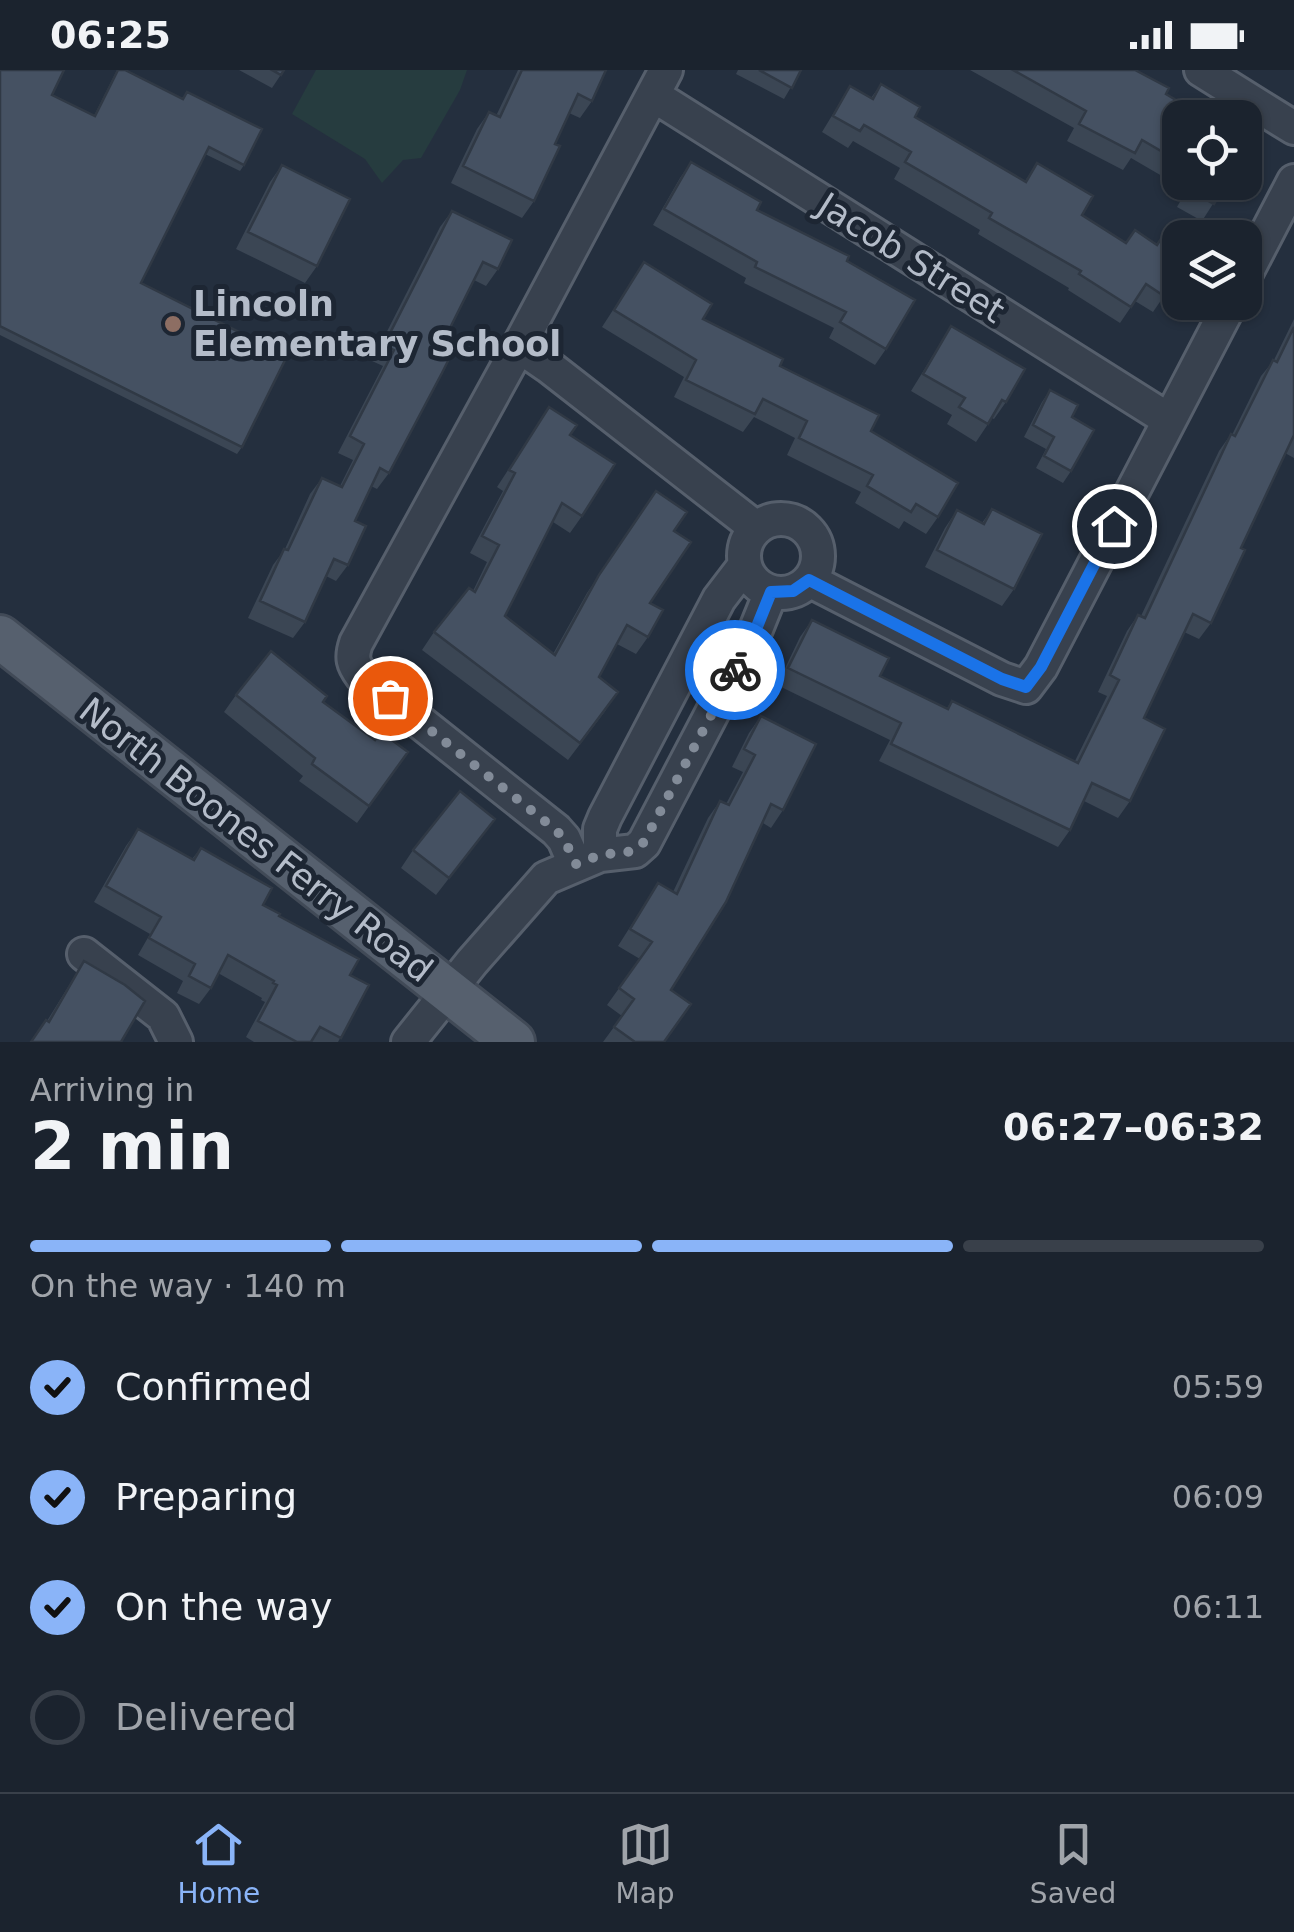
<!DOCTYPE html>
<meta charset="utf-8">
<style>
:root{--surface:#1b232e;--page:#242b36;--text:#f1f3f6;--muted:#a0a4aa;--line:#39404a;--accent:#8ab4f8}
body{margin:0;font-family:"DejaVu Sans",sans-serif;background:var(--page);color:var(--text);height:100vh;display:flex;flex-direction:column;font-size:38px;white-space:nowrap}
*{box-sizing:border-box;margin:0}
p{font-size:32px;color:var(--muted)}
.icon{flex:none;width:55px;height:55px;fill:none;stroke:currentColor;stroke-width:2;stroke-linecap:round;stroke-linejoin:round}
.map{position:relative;height:972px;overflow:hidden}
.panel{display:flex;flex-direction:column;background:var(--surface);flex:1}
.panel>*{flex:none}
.fabs{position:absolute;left:1162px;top:30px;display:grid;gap:20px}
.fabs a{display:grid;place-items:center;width:100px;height:100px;border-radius:20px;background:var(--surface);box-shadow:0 2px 8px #0004,0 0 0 2px var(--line);font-size:50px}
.pin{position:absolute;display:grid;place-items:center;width:85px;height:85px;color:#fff;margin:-42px;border:5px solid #fff;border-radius:50%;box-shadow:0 2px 10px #0007}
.courier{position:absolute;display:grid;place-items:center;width:100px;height:100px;margin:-50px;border:8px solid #1a73e8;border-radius:50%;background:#fff;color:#222;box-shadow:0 2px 12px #0007}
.overview em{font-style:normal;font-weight:700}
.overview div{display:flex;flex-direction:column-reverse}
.overview{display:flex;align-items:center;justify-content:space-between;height:170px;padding:0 30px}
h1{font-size:65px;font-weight:700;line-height:75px}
.bar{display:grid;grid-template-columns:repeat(4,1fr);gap:15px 10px;align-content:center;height:120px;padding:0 30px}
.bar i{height:12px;border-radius:8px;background:var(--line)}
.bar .current{background:var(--accent)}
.bar p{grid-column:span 4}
ol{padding:0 30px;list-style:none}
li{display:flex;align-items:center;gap:30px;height:110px}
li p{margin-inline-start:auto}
li .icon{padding:10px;border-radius:50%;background:var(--accent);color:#111;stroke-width:4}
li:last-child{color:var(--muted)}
li i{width:55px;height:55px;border:5px solid var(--line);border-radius:50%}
.status{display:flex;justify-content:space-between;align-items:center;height:70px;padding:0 50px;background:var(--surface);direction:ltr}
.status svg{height:28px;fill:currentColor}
.tab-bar{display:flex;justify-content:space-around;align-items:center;height:140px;border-top:2px solid var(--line);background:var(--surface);font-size:28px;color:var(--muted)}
.tab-bar a{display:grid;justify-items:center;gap:5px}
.tab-bar .current{color:var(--accent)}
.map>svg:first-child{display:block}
</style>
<div class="status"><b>06:25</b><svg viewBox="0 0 49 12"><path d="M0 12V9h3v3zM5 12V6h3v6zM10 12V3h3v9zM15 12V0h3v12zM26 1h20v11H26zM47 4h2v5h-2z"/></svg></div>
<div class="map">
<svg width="1294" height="972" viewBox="0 0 1294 972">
<rect width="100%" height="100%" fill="#242f3e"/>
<path fill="#263c3f" d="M 316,0 L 467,0 L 460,20 L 421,88 L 403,90 L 382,113 L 365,89 L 292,44 Z"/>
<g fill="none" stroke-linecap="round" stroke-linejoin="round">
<g stroke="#565f6c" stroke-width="38">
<path id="minor" d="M 1201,0 L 1294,58
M 653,25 L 1169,350
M 1245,205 L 1294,111
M 519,276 L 548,296 L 756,458
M744 486a37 37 0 1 1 74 0a37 37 0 1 1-74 0Z
M 809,510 L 1002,609 L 1026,617 L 1041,597 L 1231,232
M 600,785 L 600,759 L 605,747 L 719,529 L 745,495
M 575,794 L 564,769 L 556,760 L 362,606 C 353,594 351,588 356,573 L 519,276 L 666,0
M 84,884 L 163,946 L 176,972
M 408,972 L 472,892 L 546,808 L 600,785 L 635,781 L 644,773 L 756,559 L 771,522"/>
</g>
<g stroke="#414a57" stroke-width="48">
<path id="major" d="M 0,567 L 513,972"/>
</g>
<use href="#minor" stroke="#38414e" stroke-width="32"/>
<use href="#major" stroke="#56606e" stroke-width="42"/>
</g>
<path fill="#3b4654" d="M 0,0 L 94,46 L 117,0 L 182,29 L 187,22 L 244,95 L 240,101 L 205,84 L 141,213 L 242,377 L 237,384 L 0,265 Z
M 239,0 L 284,0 L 272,18 Z
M 518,0 L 606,0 L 592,31 L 580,48 L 569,43 L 555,74 L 534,131 L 522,148 L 451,113 L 477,59 L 489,42 L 496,46 Z
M 738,0 L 801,0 L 784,29 L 736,4 Z
M 970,0 L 1135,0 L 1180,48 L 1180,112 L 1191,112 L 1186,120 L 1131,88 L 1123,100 L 1067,71 L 1074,58 Z
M 881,14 L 915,47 L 1025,111 L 1037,93 L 1082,145 L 1164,226 L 1153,242 L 1135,231 L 1120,253 L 1068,220 L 1069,218 L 978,164 L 980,160 L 894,109 L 900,98 L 853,71 L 848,78 L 822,62 L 850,16 L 871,28 Z
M 691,92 L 757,140 L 847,191 L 886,279 L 875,295 L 829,268 L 834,258 L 744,213 L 746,208 L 653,155 L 680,108 Z
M 282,95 L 317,196 L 305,213 L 236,179 L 270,112 Z
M 1191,112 L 1227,112 L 1202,151 L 1177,137 Z
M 452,141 L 498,199 L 486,216 L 474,210 L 444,270 L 389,403 L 377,419 L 371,416 L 355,451 L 348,495 L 336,511 L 326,506 L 305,552 L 293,568 L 248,548 L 273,495 L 285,479 L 310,424 L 322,408 L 340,416 L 353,390 L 338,383 L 383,296 L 372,291 L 440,157 Z
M 644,192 L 703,249 L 780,296 L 871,361 L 938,447 L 926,464 L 904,451 L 899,459 L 855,433 L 861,422 L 787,385 L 795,368 L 754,347 L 743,362 L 674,327 L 684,307 L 602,257 Z
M 1294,249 L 1294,388 L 1285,383 L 1241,478 L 1211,553 L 1199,569 L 1184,562 L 1144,648 L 1130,731 L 1118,748 L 1084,731 L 1070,760 L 1058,777 L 879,691 L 890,670 L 777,615 L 800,567 L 812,550 L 880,606 L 947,638 L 952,631 L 1075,691 L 1107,626 L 1098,622 L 1127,561 L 1138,545 L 1141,546 L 1219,381 L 1231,364 L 1232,365 L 1261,306 L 1274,290 Z
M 951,256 L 1006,332 L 994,349 L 992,348 L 976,372 L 947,354 L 952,345 L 911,321 Z
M 1050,320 L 1072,347 L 1071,401 L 1063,413 L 1036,398 L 1046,379 L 1024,367 L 1042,332 Z
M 549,337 L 570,365 L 582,446 L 570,463 L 553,452 L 505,546 L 553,584 L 587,523 L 656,421 L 674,461 L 650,533 L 648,567 L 636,584 L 617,574 L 599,607 L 606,640 L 568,690 L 422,580 L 434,562 L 473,521 L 487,492 L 470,483 L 503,421 L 497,417 Z
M 992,439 L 1014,519 L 1002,536 L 925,497 L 945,458 L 957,440 L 982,453 Z
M 236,625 L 323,632 L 375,670 L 408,682 L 357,753 L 299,711 L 303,706 L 224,642 Z
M 761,646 L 783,740 L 771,758 L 763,753 L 671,920 L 664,972 L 603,972 L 622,946 L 607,935 L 640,889 L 618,876 L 658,813 L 673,822 L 708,748 L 720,731 L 726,734 L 743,702 L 732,697 L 749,663 Z
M 495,749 L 436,825 L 401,798 L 413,780 Z
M 138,759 L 192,789 L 201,778 L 263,835 L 350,905 L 369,915 L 338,972 L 254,972 L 246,967 L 265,932 L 261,930 L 262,928 L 218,903 L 211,918 L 199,934 L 177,923 L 183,911 L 138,885 L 150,864 L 94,832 L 126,776 Z
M 84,891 L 121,972 L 47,951 Z"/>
<path fill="#455162" stroke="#303945" stroke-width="2.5" d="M 0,0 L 64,0 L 52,25 L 95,46 L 118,0 L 125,0 L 183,29 L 187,22 L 262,59 L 244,95 L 209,77 L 141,213 L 287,286 L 242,377 L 0,256 Z
M 272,0 L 284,0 L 281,5 Z
M 522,0 L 606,0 L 592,31 L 578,24 L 555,74 L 560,76 L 534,131 L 463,96 L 489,42 L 500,47 Z
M 759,0 L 801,0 L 792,18 Z
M 1013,0 L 1135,0 L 1169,18 L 1166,24 L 1206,48 L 1180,48 L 1180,92 L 1142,70 L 1135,83 L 1079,54 L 1086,41 Z
M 881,14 L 920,37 L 915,47 L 1026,112 L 1037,93 L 1093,126 L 1082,145 L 1126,173 L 1135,160 L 1157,175 L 1168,158 L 1183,168 L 1180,168 L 1180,201 L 1164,226 L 1146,214 L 1131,237 L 1079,204 L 1081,201 L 989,148 L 992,143 L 905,92 L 911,82 L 864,55 L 860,61 L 833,46 L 850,16 L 873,29 Z
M 691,92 L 761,132 L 757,140 L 849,186 L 847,191 L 915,230 L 886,279 L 840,252 L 846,242 L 755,197 L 757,192 L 664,139 Z
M 282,95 L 350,129 L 317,196 L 248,162 Z
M 1193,112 L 1227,112 L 1214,134 L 1189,120 Z
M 452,141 L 512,170 L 498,199 L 483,192 L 444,270 L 456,275 L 442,303 L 389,403 L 380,398 L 355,451 L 366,456 L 348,495 L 334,489 L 305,552 L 260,531 L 284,479 L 288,480 L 322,408 L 342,417 L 364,374 L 350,366 L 394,280 L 384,275 Z
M 644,192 L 712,234 L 703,249 L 783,289 L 780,296 L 879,345 L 871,361 L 958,413 L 938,447 L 916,434 L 911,442 L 867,416 L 873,405 L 799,368 L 807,351 L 763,329 L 755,344 L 686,310 L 696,290 L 614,240 Z
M 951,256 L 1025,299 L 1006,332 L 1002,330 L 988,354 L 959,337 L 965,328 L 923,304 Z
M 1294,257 L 1294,365 L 1241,478 L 1245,480 L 1211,553 L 1193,544 L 1144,648 L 1165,659 L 1130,731 L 1092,713 L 1070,760 L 891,674 L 901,653 L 788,598 L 812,550 L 889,588 L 880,606 L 948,639 L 952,631 L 1078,693 L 1119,610 L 1110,605 L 1138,545 L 1145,548 L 1231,364 L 1235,366 L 1273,290 L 1277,292 Z
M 1050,320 L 1078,335 L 1072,347 L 1094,360 L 1071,401 L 1044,386 L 1054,367 L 1033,355 Z
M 549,337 L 577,355 L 570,365 L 615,394 L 582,446 L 562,433 L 505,546 L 555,585 L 599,505 L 656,421 L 687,442 L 674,461 L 691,472 L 650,533 L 663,540 L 648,567 L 627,555 L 599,607 L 618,622 L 580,673 L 434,562 L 469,518 L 475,522 L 499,475 L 482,466 L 515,403 L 509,400 Z
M 992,439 L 1042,464 L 1014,519 L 937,480 L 957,440 L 984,454 Z
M 271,581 L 327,626 L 323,632 L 375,670 L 381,662 L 408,682 L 369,736 L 312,694 L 315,688 L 236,625 Z
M 761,646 L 816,674 L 783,740 L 771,734 L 726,832 L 671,920 L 691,934 L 664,972 L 635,972 L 614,957 L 634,929 L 619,918 L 652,872 L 630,859 L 658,813 L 677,824 L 720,731 L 729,735 L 755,685 L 744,679 Z
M 460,721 L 495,749 L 449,808 L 413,780 Z
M 138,759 L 194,790 L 201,778 L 272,818 L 263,835 L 280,844 L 279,846 L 359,889 L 350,905 L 369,915 L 341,968 L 320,957 L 311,972 L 297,972 L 258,951 L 277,915 L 273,913 L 274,911 L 228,885 L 211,918 L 189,906 L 195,894 L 149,868 L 161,847 L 106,816 Z
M 84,891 L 125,915 L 145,931 L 121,972 L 31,972 L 46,950 L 49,952 Z"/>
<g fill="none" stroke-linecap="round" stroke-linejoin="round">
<path stroke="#828b98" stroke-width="10" stroke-dasharray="0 18" d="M 390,628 L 556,760 L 564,769 L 576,794 L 600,785 L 634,781 L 644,772 L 735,600"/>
<path stroke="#1a73e8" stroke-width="12" d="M 735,600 L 756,559 L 771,522 L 793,521 L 809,510 L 1002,609 L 1026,617 L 1041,597 L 1114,456"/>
</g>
<circle fill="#8d6e63" stroke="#1d2633" stroke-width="4" cx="173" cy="254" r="10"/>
<g text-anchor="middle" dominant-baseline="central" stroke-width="10" stroke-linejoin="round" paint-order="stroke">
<g font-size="35" fill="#b4bcc9" stroke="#1d2633">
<text transform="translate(911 188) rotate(32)">Jacob Street</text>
<text transform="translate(256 770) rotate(38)">North Boones Ferry Road</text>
</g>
<g font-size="35" font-weight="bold" fill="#b4bcc9" stroke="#1d2633" text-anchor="start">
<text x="193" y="234">Lincoln<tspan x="193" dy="40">Elementary School</tspan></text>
</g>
</g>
</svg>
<div class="fabs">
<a><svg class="icon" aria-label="locate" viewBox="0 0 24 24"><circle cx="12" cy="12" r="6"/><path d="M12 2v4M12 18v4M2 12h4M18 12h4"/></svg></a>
<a><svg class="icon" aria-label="layers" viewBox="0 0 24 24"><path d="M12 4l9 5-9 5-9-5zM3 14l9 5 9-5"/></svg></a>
</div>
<div class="pin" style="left:390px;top:628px;background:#ea580c"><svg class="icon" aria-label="bag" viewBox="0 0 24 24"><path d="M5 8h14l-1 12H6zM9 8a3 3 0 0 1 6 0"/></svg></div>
<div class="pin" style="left:1114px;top:456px;background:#1f2937"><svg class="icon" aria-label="home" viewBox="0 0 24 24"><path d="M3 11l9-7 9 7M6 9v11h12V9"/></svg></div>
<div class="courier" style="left:735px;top:600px"><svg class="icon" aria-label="bike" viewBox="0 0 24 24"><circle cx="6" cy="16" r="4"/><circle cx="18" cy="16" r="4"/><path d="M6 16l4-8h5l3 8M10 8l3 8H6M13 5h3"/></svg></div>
</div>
<section class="panel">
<div class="overview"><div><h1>2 min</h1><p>Arriving in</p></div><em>06:27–06:32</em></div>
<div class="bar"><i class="current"></i><i class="current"></i><i class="current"></i><i></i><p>On the way · 140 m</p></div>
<ol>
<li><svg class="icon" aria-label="check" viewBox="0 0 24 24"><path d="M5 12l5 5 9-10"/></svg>Confirmed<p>05:59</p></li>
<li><svg class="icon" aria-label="check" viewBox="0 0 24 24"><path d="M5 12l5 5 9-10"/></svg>Preparing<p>06:09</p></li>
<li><svg class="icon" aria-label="check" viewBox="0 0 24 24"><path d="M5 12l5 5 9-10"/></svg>On the way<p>06:11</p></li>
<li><i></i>Delivered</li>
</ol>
</section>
<nav class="tab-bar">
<a class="current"><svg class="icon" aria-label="home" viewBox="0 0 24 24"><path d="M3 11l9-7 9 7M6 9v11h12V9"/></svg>Home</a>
<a><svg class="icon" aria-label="map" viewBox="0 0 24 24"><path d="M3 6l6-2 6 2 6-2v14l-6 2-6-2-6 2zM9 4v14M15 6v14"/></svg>Map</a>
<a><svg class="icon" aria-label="saved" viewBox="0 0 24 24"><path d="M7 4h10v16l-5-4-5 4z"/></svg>Saved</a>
</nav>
